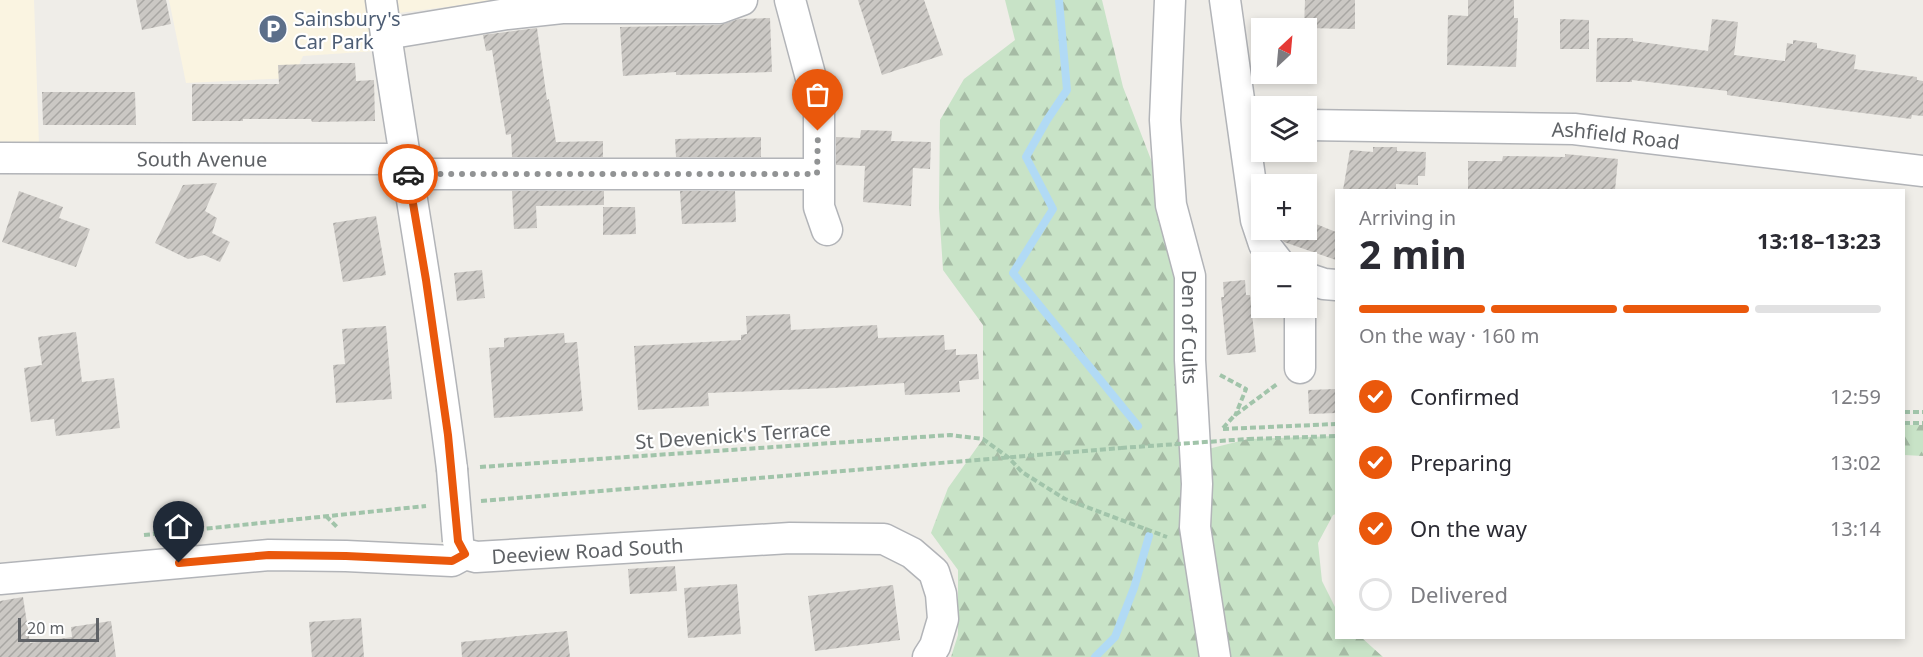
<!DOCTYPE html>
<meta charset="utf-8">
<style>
:root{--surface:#fff;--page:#f7f7f7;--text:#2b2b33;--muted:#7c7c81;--line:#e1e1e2;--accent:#ea580c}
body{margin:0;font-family:"Noto Sans",sans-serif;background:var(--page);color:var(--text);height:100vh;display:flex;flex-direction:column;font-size:22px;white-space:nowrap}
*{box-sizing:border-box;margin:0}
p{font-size:20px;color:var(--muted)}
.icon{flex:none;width:33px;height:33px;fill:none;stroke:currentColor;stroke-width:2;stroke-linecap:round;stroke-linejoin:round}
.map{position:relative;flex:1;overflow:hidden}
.side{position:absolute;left:1335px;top:189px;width:570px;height:450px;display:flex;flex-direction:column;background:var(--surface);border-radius:0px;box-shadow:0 3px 9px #0003}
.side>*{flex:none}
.needle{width:39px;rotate:26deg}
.tools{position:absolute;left:1251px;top:18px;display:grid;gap:12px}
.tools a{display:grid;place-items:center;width:66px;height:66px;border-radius:0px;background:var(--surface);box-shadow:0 3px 9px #0003;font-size:30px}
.scale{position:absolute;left:18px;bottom:15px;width:81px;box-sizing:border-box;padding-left:6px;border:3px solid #5f6266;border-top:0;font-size:16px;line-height:21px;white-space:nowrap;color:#5f6266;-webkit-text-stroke:4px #fff;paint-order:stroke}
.pin{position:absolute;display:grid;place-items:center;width:51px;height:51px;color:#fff;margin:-62px -26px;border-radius:50% 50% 50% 0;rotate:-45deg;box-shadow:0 0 6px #0007}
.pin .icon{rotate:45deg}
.courier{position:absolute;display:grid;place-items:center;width:60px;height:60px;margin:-30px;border:4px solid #ea580c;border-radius:50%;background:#fff;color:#222;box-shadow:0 2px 8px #0007}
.overview em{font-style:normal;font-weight:700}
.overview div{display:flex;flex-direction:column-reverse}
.overview{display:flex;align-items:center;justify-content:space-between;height:102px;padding:0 24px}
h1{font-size:39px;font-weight:700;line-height:45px}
.bar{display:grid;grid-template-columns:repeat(4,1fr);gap:9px 6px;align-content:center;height:72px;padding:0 24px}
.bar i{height:8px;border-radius:4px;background:var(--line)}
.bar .selected{background:var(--accent)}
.bar p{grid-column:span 4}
ol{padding:0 24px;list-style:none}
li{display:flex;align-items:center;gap:18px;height:66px}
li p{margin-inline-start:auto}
li .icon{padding:6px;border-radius:50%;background:var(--accent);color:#fff;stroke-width:4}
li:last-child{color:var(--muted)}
li i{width:33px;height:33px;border:3px solid var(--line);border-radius:50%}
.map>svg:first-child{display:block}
</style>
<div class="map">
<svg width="1923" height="657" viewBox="0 0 1923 657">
<defs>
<pattern id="forest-firs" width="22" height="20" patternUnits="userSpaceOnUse" patternTransform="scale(1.5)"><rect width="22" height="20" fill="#c8e3c7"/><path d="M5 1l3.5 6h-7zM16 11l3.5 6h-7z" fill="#a6bba5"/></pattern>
<pattern id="building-hatch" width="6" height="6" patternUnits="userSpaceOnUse" patternTransform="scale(1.5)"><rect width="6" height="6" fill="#cbc8c4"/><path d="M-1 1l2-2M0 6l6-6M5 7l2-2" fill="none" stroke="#a8a6a3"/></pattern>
</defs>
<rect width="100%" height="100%" fill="#efede8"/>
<path fill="#faf4e1" d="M 0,0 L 34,0 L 39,145 L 0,146 Z
M 169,0 L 501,0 L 399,13 L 405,49 L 303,56 L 293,78 L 186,83 Z"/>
<path fill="url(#forest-firs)" d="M 1005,0 L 1102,0 L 1123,87 L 1155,170 L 1180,283 L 1180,456 L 1248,439 L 1336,436 L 1336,514 L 1333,515 L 1318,543 L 1322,581 L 1336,609 L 1336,638 L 1362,638 L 1383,657 L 951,657 L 958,635 L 958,570 L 931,533 L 948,488 L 983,439 L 983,325 L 943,270 L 939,208 L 940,120 L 964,79 L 1015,40 Z
M 1904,425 L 1923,425 L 1923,456 L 1904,455 Z"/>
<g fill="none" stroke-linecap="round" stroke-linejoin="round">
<path stroke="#b1daf5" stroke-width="8" d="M 1059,0 L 1067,90 L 1047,120 L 1026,157 L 1053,209 L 1013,273 L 1138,426
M 1095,657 L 1115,637 L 1134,588 L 1149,536"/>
</g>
<path fill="url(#building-hatch)" d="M 136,0 L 166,0 L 171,24 L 142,30 Z
M 858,0 L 924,0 L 943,55 L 882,75 Z
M 1305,0 L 1355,0 L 1355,29 L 1304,28 Z
M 1468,0 L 1514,0 L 1514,18 L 1518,18 L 1516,67 L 1447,65 L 1448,15 L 1468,16 Z
M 770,18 L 772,72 L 676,75 L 676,72 L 623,76 L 620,27 L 720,25 L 739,19 Z
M 1560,19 L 1589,20 L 1589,49 L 1560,49 Z
M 1712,19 L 1738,22 L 1734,55 L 1785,61 L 1787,43 L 1793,44 L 1793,40 L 1817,43 L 1817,48 L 1856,55 L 1854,69 L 1917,77 L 1917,80 L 1923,81 L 1923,116 L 1912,115 L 1911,119 L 1831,109 L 1727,95 L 1727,91 L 1632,80 L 1632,82 L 1596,82 L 1597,38 L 1633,38 L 1633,41 L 1708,51 Z
M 537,28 L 547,100 L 549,99 L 556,142 L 603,141 L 603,157 L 512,157 L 511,134 L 506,135 L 492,50 L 486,51 L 483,35 Z
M 341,63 L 355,63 L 356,81 L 374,80 L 375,121 L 312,122 L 311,119 L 243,119 L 243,121 L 192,121 L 192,84 L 279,84 L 278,65 Z
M 42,92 L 135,92 L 136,125 L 43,125 Z
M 861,130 L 892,131 L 891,141 L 931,142 L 930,169 L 913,168 L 911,206 L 863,202 L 865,166 L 836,165 L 836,137 L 860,138 Z
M 761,137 L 761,157 L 676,157 L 675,139 Z
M 1373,147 L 1397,147 L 1397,151 L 1426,152 L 1425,176 L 1418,176 L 1418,185 L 1396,184 L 1396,190 L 1343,190 L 1350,150 L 1373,152 Z
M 1565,154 L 1618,159 L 1615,190 L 1468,190 L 1468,161 L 1502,161 L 1503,156 L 1565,157 Z
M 217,183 L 205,211 L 217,218 L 212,233 L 230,242 L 220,262 L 204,255 L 188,259 L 155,243 L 183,185 Z
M 19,191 L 63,207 L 59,218 L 90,229 L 76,267 L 2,242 Z
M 512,191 L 604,191 L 604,205 L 536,206 L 537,228 L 514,229 Z
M 680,191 L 735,191 L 736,222 L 682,224 Z
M 603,207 L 635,207 L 636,234 L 603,235 Z
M 376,216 L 386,275 L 343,282 L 333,223 Z
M 1306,220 L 1336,232 L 1336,260 L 1284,242 L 1279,236 L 1277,230 L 1306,230 Z
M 482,270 L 485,298 L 457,301 L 454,273 Z
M 1245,280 L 1246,295 L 1250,295 L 1256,352 L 1227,355 L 1221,297 L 1224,297 L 1223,282 Z
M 790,314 L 791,330 L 877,325 L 878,338 L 944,335 L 945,350 L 956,349 L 956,355 L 977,354 L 979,379 L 959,381 L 960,392 L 905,395 L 904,383 L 833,388 L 708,393 L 709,406 L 638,410 L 634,346 L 741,340 L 741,335 L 747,334 L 746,316 Z
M 386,326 L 392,399 L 336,403 L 333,365 L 345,364 L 342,329 Z
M 76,332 L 82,382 L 114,378 L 120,428 L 56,436 L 54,419 L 31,422 L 24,368 L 42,365 L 38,337 Z
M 564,333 L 565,343 L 577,342 L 583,411 L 494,418 L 489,348 L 504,347 L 504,338 Z
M 1336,389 L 1336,413 L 1309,414 L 1308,390 Z
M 675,566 L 677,591 L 630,594 L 628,569 Z
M 737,584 L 741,634 L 688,638 L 684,588 Z
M 893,585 L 900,640 L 815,651 L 808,596 Z
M 23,597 L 30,643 L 72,637 L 71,627 L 111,621 L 116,657 L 0,657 L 0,601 Z
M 361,618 L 364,657 L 312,657 L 309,622 Z
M 567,631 L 570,657 L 462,657 L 461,642 Z"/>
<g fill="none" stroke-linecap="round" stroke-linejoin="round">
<g stroke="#b2b4b8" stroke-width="33">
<g id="minor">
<path d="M 381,0 C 403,157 433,312 452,469"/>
<path d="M 790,0 L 819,108 L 819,207 L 827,230"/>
<path id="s1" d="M 1170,0 L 1165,120 L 1171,205 L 1190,276 L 1190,360 L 1197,484 L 1195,527 L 1215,657"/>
<path d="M 1225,0 L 1256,220 L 1264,244 L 1278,262"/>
<path d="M 386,34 L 507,14 L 562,8 L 720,8 L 742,0"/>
<path id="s2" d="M 1306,125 L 1574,129 L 1923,171"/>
<path id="s3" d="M 0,158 L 405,159"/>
<path d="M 408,174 L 817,174"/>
<path d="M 1306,278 L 1324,284 L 1336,285"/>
<path d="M 1300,368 L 1300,308"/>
<path id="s4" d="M 0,579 L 269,555 L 346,556 L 452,561 L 465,554 L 476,557 L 790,538 L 884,539 L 912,553 L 934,572 L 941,594 L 943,619 L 935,646 L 928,657"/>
</g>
</g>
<path stroke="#a1c4aa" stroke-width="4" stroke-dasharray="6 3" stroke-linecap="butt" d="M 1220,375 L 1246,389 L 1235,416
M 1904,412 L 1923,412
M 1904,423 L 1923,423
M 1223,428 L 1234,416 L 1277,384
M 1223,429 L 1336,424
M 1248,439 L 1336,436
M 480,467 L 950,435 L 983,439 L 1009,458 L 1022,472 L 1065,499 L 1167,537
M 481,501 L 1121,448
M 326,516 L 337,527
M 144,535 L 426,506"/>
<use href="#minor" stroke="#fff" stroke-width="30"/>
<g stroke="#b2b4b8" stroke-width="33" stroke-linecap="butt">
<path id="minor-bridge" d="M 452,469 L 458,541"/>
</g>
<path stroke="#a1c4aa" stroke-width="4" stroke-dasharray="6 3" stroke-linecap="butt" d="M 1121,448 L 1248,439"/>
<use href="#minor-bridge" stroke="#fff" stroke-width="30"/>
</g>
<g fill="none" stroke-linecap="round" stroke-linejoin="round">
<path stroke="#919394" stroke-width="6" stroke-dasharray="0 10.8" d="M 408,174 L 817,174 L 818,131"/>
<path stroke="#ea580c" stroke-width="8" d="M 179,563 L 269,555 L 346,556 L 452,561 L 465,554 L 458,541 L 448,435 L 426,280 L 408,174"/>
</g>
<defs>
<g id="parking-disc" transform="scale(1.5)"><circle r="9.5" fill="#5c6f8a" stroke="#fff"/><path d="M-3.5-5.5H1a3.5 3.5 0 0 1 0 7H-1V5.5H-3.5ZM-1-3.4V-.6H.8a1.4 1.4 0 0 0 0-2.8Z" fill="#fff"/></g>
</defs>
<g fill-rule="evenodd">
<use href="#parking-disc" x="273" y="29"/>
</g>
<g text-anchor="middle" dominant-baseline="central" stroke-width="4.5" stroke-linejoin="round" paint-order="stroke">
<g font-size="20" fill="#4e5e75" stroke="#fff" text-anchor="start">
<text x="294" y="18">Sainsbury's<tspan x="294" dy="23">Car Park</tspan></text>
</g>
<g font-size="20" fill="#5f6266" stroke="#fff">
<text stroke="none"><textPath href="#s2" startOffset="310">Ashfield Road</textPath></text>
<text stroke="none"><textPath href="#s3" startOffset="202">South Avenue</textPath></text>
<text stroke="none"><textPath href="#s1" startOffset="330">Den of Cults</textPath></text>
<text transform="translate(733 435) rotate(-4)">St Devenick's Terrace</text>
<text stroke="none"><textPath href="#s4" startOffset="591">Deeview Road South</textPath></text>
</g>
</g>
</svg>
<div class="tools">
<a><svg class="needle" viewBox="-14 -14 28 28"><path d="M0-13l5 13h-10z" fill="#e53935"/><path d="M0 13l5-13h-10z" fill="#7c7c81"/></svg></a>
<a><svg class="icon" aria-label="layers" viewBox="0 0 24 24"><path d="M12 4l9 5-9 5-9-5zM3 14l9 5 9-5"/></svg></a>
<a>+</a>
<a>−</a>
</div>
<div class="scale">20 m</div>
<div class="pin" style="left:818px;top:131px;background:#ea580c"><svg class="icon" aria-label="bag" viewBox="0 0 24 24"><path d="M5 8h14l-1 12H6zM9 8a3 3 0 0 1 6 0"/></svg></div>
<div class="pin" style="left:179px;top:563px;background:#1f2937"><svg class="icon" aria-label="home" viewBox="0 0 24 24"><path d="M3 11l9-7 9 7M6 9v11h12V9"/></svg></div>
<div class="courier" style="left:408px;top:174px"><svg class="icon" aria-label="car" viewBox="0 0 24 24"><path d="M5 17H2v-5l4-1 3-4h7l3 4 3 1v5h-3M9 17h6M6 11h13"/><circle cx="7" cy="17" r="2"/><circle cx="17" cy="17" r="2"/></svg></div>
<section class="side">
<div class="overview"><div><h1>2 min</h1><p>Arriving in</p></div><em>13:18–13:23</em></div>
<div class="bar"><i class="selected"></i><i class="selected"></i><i class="selected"></i><i></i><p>On the way · 160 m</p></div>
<ol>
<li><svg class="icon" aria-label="check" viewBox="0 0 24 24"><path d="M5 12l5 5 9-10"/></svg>Confirmed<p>12:59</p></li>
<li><svg class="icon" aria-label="check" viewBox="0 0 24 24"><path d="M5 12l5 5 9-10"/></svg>Preparing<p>13:02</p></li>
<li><svg class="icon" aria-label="check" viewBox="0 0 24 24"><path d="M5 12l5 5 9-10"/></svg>On the way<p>13:14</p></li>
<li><i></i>Delivered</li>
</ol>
</section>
</div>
